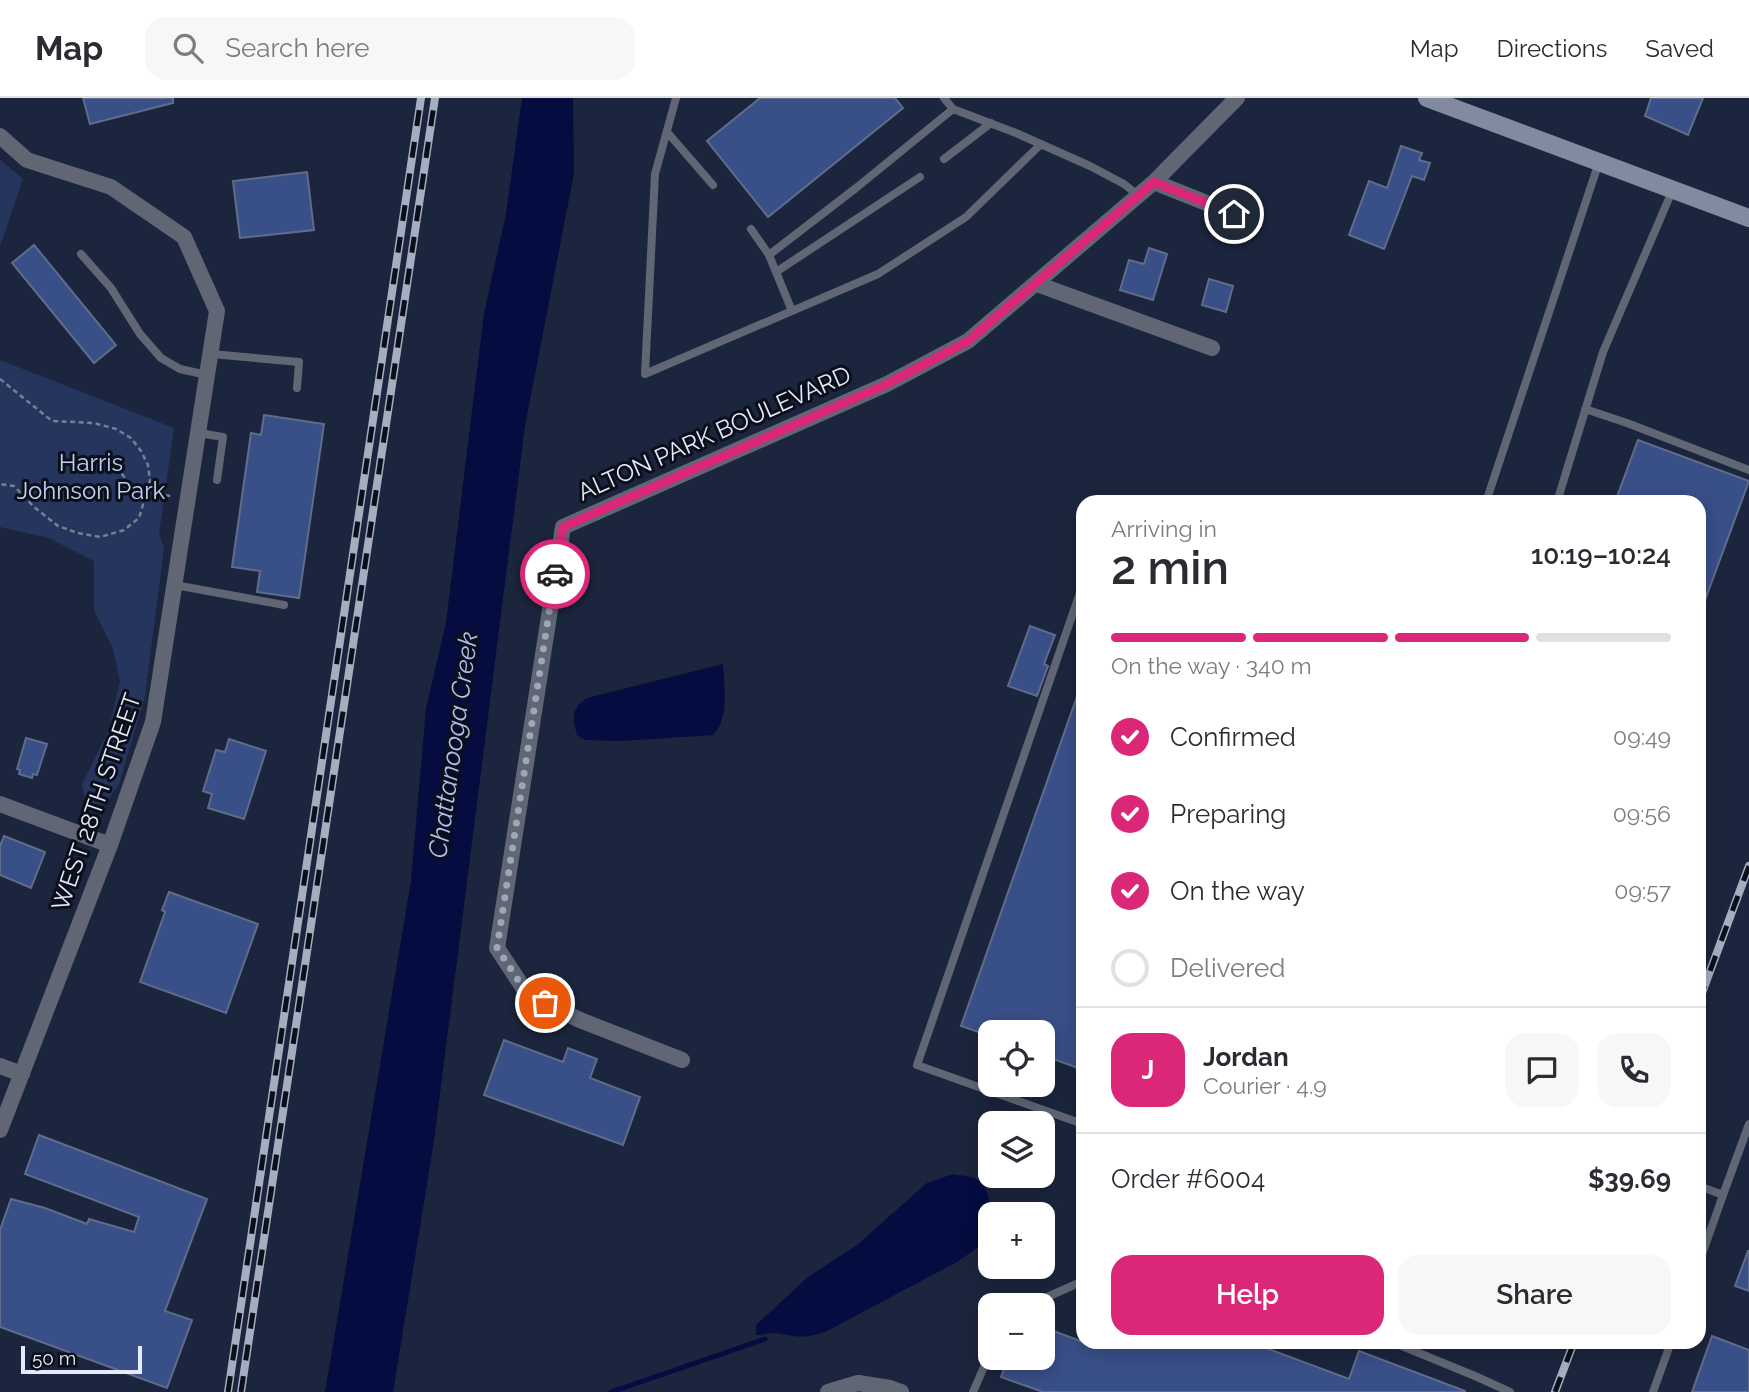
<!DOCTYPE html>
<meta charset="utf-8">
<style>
:root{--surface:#fff;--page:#f7f7f7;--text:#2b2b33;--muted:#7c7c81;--line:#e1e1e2;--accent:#db2777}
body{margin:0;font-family:Raleway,sans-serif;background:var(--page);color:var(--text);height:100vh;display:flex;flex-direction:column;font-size:26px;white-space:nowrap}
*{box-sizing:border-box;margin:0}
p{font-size:23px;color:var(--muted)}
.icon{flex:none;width:38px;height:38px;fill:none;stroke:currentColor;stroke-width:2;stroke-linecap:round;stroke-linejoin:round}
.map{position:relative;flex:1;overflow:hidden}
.details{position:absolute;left:1076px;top:397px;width:630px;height:854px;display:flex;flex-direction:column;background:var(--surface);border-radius:21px;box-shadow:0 4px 18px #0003}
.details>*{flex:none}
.buttons{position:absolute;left:978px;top:922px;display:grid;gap:14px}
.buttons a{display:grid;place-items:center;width:77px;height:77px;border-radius:14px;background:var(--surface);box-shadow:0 4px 18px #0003;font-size:35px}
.scale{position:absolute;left:21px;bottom:18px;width:121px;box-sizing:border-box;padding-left:7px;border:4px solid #e4ebfc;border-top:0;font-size:19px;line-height:24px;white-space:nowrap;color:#e4ebfc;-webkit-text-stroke:5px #0a0f19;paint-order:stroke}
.pin{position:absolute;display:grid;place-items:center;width:60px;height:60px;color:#fff;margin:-30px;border:4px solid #fff;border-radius:50%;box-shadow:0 2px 7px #0007}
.courier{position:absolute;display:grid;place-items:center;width:70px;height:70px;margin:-35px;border:5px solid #db2777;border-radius:50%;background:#fff;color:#222;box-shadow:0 2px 9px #0007}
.overview em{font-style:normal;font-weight:600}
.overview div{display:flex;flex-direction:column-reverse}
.overview{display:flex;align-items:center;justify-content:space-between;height:119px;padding:0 35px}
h1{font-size:46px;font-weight:600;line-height:52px}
.bar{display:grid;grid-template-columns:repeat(4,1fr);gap:10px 7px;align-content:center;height:84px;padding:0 35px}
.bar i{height:9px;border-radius:5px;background:var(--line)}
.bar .selected{background:var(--accent)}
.bar p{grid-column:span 4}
.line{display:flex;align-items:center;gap:18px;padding:0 35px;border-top:2px solid var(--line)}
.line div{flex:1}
.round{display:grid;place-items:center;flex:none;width:74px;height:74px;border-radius:21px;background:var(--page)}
ol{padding:0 35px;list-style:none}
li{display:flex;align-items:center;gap:21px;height:77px}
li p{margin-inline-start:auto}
li .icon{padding:7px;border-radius:50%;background:var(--accent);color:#fff;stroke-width:4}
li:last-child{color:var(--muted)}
li i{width:38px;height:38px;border:4px solid var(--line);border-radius:50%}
.primary-button{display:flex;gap:14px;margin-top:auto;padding:14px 35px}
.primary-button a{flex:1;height:80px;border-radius:21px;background:var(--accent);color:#fff;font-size:28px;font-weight:600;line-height:80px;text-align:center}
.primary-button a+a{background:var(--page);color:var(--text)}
header{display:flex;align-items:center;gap:42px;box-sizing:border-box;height:98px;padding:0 35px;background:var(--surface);border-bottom:2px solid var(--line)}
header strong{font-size:33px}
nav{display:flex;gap:38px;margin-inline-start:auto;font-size:24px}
.search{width:490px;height:63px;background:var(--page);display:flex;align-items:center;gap:18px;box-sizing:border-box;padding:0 24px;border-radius:21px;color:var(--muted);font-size:26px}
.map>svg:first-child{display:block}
</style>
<header>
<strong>Map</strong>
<div class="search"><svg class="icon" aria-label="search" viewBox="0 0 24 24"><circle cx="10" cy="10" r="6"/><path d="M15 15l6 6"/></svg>Search here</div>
<nav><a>Map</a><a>Directions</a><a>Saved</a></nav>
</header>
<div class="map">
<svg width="1749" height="1294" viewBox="0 0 1749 1294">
<rect width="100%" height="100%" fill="#1b253d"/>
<path fill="#25355d" d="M 0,62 L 23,81 L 0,148 Z
M 0,262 L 174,330 L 159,436 L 164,450 L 145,598 L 119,686 L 104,707 L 86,705 L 82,686 L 108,634 L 120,584 L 113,551 L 94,512 L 94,463 L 49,440 L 0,429 Z"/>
<path fill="#040c40" d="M 522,0 L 573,0 L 574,75 L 525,328 L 434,1043 L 393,1294 L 325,1294 L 411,783 L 426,610 L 446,525 L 484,215 L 506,116 Z
M 723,566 C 724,587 730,621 713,637 L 622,643 L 585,642 L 577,637 L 574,625 L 574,615 L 579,606 L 587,600 Z
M 953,1076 C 962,1078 974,1078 981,1084 C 993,1094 992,1131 983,1143 C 977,1152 966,1157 957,1164 L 827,1233 C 803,1242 797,1238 774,1235 C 768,1235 762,1237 756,1237 L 756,1227 L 808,1179 L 857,1147 L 927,1085 Z"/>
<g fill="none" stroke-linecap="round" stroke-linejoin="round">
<path stroke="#040c40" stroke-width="5" d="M 611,1294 L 765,1241"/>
</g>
<path fill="#394f88" stroke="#606c89" stroke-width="2" d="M 83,0 L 173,0 L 173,5 L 90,26 Z
M 760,0 L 895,0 L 903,10 L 768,119 L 707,43 Z
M 1651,0 L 1703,0 L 1688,37 L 1645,18 Z
M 1401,48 L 1422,55 L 1419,62 L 1430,65 L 1424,82 L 1412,78 L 1384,151 L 1349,137 L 1369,83 L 1387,90 Z
M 307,74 L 314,132 L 240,140 L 233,83 Z
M 34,147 L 116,247 L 94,265 L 12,165 Z
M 1149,150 L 1167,156 L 1153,202 L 1120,192 L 1129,162 L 1144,166 Z
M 1209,181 L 1233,188 L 1226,214 L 1202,207 Z
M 264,317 L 324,326 L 299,500 L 257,494 L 260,473 L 232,469 L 251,335 L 261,337 Z
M 1638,342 L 1749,383 L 1701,513 L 1699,512 L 1699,404 L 1615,404 Z
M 1030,528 L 1055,537 L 1044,566 L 1048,568 L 1037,598 L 1008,588 Z
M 1081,587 L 1083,587 L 1083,972 L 1043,957 L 1043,934 L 990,934 L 990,938 L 961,928 Z
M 26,640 L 47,646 L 37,677 L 33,676 L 32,680 L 19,676 L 20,672 L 17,671 Z
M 229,641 L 266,653 L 244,721 L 208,710 L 212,696 L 203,693 L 216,652 L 225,654 Z
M 4,738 L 45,754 L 31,790 L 0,777 L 0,748 Z
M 169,794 L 258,826 L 226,915 L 140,884 L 165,814 L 162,812 Z
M 504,942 L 563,964 L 568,950 L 597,961 L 590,980 L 640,999 L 623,1047 L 484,997 Z
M 39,1037 L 207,1101 L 165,1213 L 192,1222 L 167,1290 L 0,1229 L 0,1132 L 11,1101 L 45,1110 L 87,1126 L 89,1121 L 134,1134 L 139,1119 L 25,1076 Z
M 1748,1153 L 1749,1153 L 1749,1193 L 1735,1188 Z
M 1043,1229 L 1083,1244 L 1250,1244 L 1349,1281 L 1359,1253 L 1465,1293 L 1465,1294 L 1043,1294 L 1001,1279 L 1008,1260 L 1043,1260 Z
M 1712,1238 L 1749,1252 L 1749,1294 L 1692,1294 Z"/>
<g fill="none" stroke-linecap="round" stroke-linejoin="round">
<path stroke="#767f94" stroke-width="2.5" stroke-dasharray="5 3.5" stroke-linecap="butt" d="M 0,281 L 52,323 L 94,325 L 116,331 L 131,340 L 141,353 L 148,367 L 150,383 L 139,420 L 124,432 L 100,439 L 78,435 L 58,428 L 34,409 L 14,388 L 0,386
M 107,367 L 121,375 L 132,388 L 148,395 L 171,398"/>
<path stroke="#606673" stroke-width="8" d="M 676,0 L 655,76 L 645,276 L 878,176 L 966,119 L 1041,46
M 944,0 L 953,11 L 1016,35 L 1090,68 L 1124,86 L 1139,98
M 667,34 L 713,87
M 944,61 L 991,25
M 751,131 L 769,157 L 856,90 L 953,11
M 81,156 L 111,190 L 140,236 L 161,260 L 180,271 L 207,277
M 769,157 L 792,213
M 776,174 L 920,79
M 211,256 L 299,264 L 297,290
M 1585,311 L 1627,325 L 1749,372
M 199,335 L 223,339 L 217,382
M 1486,404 L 1599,64
M 1557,404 L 1603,254 L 1673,91
M 1083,486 L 917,967 L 1083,1026
M 175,487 L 284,507
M 1699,1088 L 1723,1097 L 1749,1026
M 1699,1165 L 1723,1097
M 1027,1208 L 1083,1183
M 1392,1244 L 1475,1278 L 1510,1294
M 973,1294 L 990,1255
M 1653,1294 L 1671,1244"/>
<path stroke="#606673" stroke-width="16" d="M 0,38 L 27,62 L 111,89 L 184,139 L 217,213 L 153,624 L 110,747 L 0,1032
M 1154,84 L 1234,116
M 1037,186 L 1212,250
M 0,706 L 110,747
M 682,962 L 580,922 L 528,897 L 497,850 L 563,429 L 887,286 L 968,243 L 1154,84 L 1237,0
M 0,968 L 22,976
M 828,1294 L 858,1285 L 890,1290 L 901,1294"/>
<path stroke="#818a9e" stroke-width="18" d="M 1427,0 L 1749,120"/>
<g stroke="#a5adc0" stroke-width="8">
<path id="rail" d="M 1699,903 L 1749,768
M 228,1294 L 421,0
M 241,1294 L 435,0
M 1555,1294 L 1574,1244"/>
</g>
<use href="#rail" stroke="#0a0f19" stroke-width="5" stroke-dasharray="16" stroke-linecap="butt"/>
</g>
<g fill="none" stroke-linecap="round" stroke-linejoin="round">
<path stroke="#9ea6b9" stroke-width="7" stroke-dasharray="0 12.6" d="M 545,905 L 528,897 L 497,850 L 555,476"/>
<path stroke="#db2777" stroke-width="9" d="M 555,476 L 563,429 L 887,286 L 968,243 L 1154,84 L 1234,116"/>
</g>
<g text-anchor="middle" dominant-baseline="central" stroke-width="6" stroke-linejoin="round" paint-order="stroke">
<g font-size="24" fill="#e4ebfc" stroke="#0a0f19">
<text transform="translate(714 335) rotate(-24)">ALTON PARK BOULEVARD</text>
<text transform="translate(96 704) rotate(-71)">WEST 28TH STREET</text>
</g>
<g font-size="24" fill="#c1d0f2" stroke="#0a0f19">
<text x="91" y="364">Harris<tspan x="91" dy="28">Johnson Park</tspan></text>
</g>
<g font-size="26" font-style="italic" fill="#aac0f3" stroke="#0a0f19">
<text transform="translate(453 647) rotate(-82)">Chattanooga Creek</text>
</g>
</g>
</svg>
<div class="buttons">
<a><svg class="icon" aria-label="locate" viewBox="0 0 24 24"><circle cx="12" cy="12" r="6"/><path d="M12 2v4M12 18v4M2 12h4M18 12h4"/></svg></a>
<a><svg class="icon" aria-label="layers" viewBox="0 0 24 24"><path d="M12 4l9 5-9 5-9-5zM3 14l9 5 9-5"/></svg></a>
<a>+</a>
<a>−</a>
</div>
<div class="scale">50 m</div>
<div class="pin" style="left:545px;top:905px;background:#ea580c"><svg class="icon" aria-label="bag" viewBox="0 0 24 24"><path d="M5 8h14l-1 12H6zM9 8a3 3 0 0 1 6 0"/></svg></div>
<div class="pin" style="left:1234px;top:116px;background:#1f2937"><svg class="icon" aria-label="home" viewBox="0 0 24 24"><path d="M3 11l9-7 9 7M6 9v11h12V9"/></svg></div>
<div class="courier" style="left:555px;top:476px"><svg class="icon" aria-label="car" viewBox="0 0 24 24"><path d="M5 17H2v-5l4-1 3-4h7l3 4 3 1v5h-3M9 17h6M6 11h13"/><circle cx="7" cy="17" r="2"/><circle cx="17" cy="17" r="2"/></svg></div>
<section class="details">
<div class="overview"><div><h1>2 min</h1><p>Arriving in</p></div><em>10:19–10:24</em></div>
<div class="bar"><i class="selected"></i><i class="selected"></i><i class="selected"></i><i></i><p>On the way · 340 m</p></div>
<ol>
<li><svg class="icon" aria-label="check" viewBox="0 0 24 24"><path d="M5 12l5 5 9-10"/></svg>Confirmed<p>09:49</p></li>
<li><svg class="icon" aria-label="check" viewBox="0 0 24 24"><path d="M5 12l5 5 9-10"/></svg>Preparing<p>09:56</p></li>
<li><svg class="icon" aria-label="check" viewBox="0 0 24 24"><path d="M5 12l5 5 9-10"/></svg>On the way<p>09:57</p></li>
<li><i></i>Delivered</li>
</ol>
<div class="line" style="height:126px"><b class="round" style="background:var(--accent);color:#fff">J</b><div><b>Jordan</b><p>Courier · 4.9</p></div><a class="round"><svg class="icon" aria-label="chat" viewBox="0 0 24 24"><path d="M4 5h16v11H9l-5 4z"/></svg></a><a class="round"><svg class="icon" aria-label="phone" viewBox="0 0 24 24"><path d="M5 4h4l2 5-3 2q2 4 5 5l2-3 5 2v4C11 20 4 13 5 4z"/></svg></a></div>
<div class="line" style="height:91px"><div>Order #6004</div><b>$39.69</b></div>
<div class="primary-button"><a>Help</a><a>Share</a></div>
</section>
</div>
